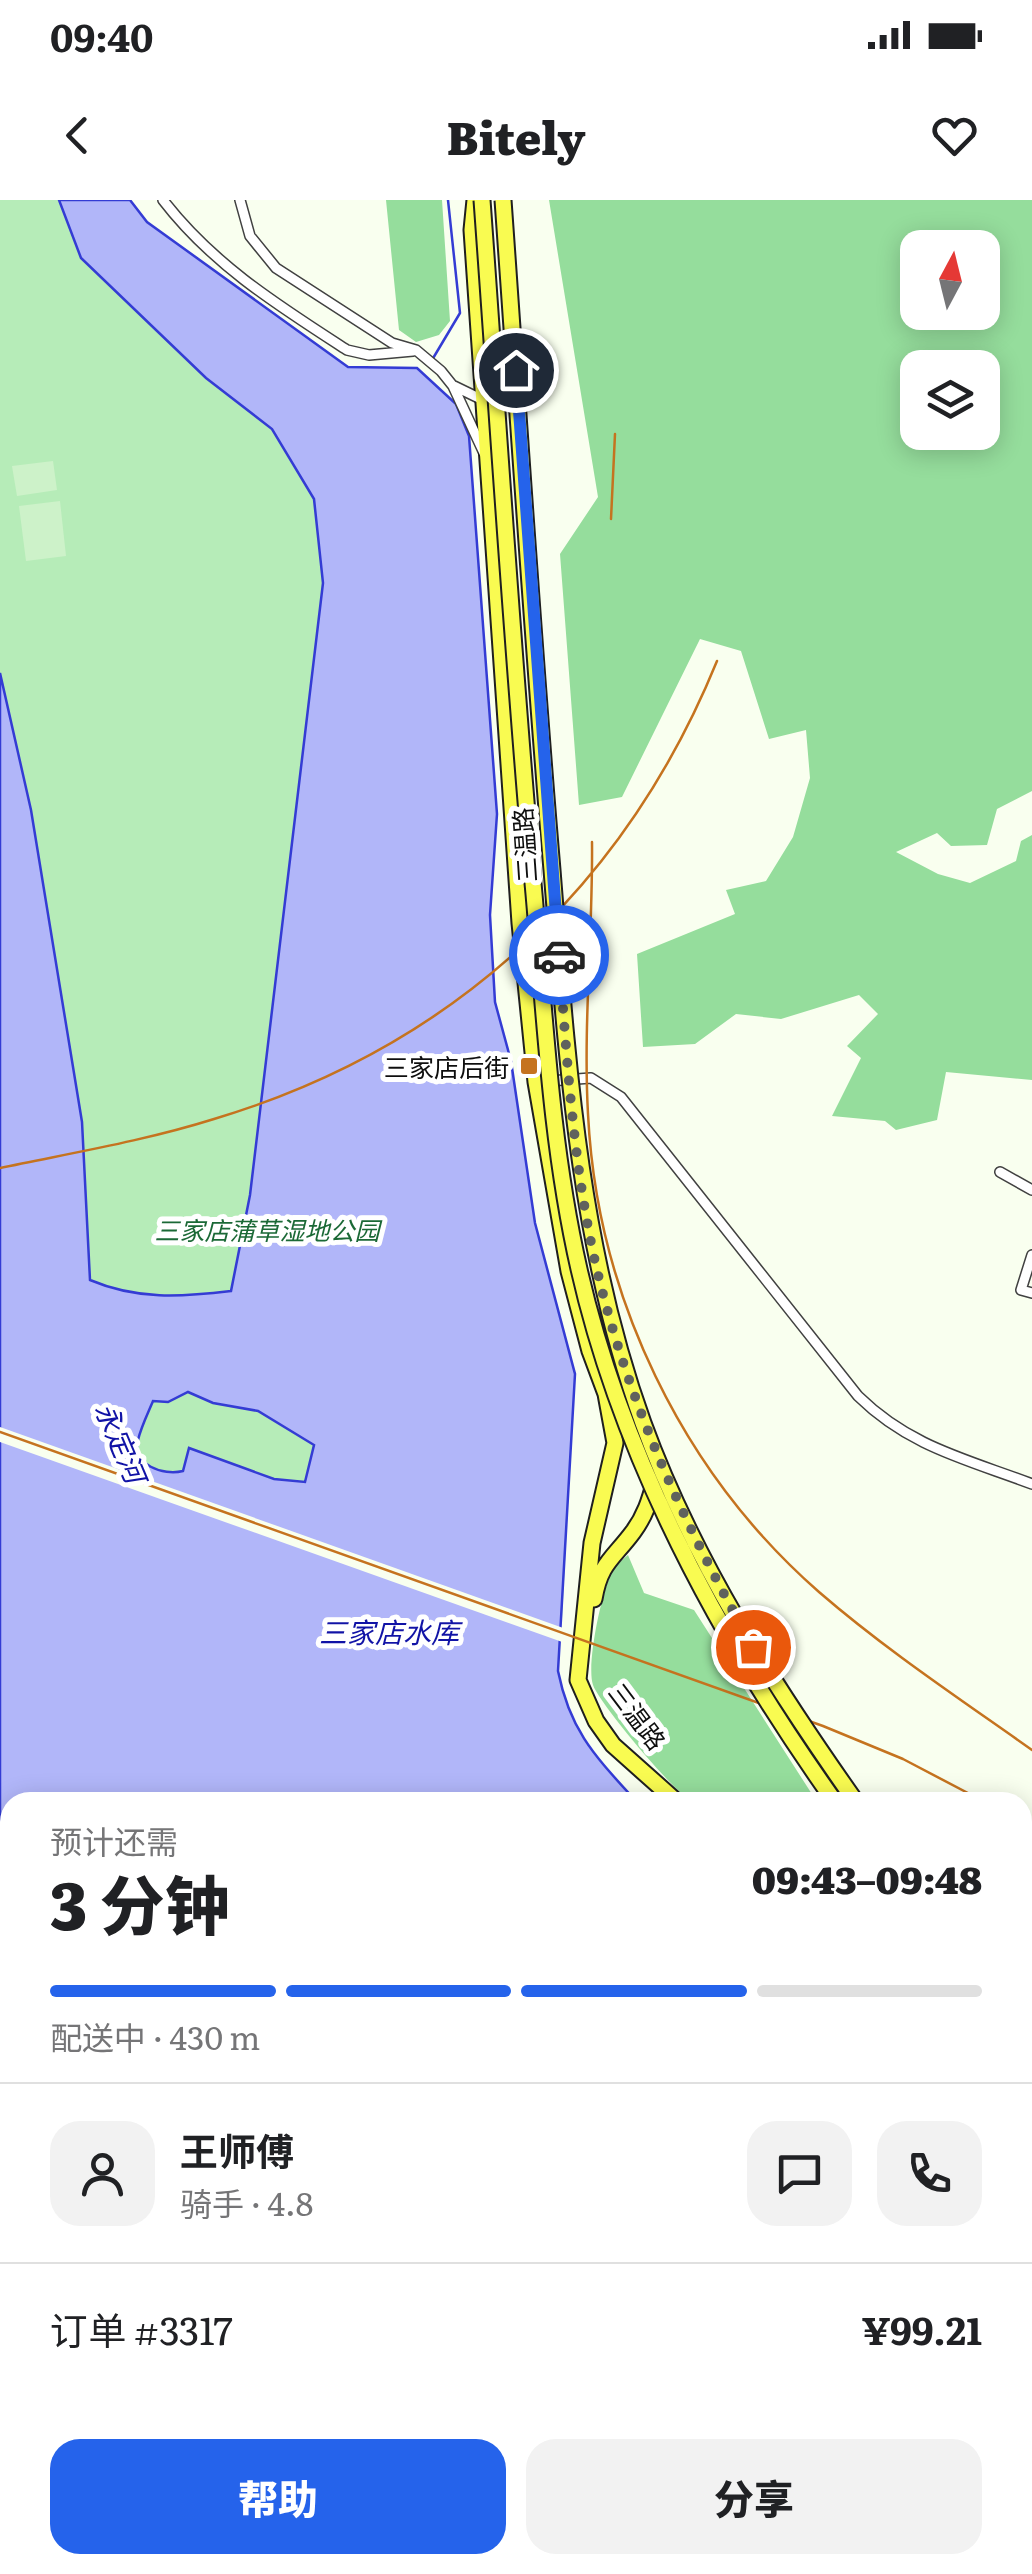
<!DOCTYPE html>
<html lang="zh">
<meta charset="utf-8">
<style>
:root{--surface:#fff;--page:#f2f2f2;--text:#202124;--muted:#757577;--line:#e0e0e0;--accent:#2563eb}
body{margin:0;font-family:Literata,"Noto Sans SC",serif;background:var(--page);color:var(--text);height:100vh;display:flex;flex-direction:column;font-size:38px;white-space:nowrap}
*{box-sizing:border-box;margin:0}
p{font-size:32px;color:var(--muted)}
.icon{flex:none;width:55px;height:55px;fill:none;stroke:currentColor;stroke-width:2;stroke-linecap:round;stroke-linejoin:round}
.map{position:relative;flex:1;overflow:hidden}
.drawer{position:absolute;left:0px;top:1592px;width:1032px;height:782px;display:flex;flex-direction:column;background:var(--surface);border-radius:30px 30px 0 0;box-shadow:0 5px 25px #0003}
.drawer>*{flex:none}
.needle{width:65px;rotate:7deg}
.controls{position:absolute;left:900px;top:30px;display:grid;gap:20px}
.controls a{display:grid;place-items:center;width:100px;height:100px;border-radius:20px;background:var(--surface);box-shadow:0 5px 25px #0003;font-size:50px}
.pin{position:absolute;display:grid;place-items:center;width:85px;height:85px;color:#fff;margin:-42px;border:5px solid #fff;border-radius:50%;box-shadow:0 2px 10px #0007}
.courier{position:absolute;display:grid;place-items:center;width:100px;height:100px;margin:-50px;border:8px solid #2563eb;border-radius:50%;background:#fff;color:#222;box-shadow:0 2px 12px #0007}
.summary em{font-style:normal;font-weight:800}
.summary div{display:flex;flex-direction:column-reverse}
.summary{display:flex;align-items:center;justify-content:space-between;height:170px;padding:0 50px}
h1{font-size:65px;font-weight:800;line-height:75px}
.bar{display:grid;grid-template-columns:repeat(4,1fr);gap:15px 10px;align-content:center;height:120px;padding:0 50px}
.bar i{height:12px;border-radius:8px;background:var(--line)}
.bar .selected{background:var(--accent)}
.bar p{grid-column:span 4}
.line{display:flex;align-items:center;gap:25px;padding:0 50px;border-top:2px solid var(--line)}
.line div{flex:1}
.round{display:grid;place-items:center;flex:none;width:105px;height:105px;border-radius:30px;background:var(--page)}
.button{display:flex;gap:20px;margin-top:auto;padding:20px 50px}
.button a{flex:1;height:115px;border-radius:30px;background:var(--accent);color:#fff;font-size:40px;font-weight:800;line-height:115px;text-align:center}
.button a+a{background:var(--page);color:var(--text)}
.status{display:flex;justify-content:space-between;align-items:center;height:70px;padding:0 50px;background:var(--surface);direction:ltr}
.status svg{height:28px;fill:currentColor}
header{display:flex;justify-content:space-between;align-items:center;height:130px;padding:0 50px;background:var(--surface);font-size:45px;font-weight:800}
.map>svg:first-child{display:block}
</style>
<div class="status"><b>09:40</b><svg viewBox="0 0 49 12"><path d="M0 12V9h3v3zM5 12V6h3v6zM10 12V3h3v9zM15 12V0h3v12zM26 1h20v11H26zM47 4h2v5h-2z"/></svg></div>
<header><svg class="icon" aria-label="back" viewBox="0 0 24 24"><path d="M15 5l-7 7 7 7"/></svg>Bitely<svg class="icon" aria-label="heart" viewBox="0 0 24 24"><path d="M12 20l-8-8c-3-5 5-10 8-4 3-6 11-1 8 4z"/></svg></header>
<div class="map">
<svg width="1032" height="2374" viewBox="0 0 1032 2374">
<rect width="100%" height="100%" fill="#f9ffef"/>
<path fill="#b6ecb8" d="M 0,0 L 130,0 L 147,22 L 348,167 L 417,168 L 456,204 L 469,236 L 497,614 L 490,715 L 495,802 L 511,861 L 535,1023 L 575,1174 L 562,1419 L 0,1219 Z"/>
<path fill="#95dd9c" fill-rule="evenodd" d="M 386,0 L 442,0 L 450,121 L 439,135 L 416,142 L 399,130 Z
M 549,0 L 1032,0 L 1032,591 L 997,609 L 987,645 L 951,646 L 937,633 L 896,652 L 938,674 L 970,683 L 1016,661 L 1021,641 L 1032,635 L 1032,880 L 946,872 L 937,920 L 896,930 L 885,921 L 832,916 L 861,858 L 847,846 L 878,814 L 859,795 L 781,819 L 736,814 L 695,844 L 643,847 L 637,754 L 735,714 L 726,690 L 766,681 L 793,637 L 810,578 L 806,530 L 769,539 L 741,451 L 700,439 L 622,597 L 579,605 L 560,354 L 598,297 ZM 918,48 L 982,48 L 982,112 L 918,112 ZM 918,168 L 982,168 L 982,232 L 918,232 Z
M 628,1355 L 644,1393 L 694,1410 L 817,1602 C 795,1602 707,1607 693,1602 C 675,1594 599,1503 593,1485 C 586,1465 602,1390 612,1372 C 616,1365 622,1360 628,1355 Z
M 0,1777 L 10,1785 L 10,2365 L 301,2365 L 311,2368 L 309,2374 L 0,2374 Z"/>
<path fill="#cdf2c9" d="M 53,261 L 57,290 L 17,296 L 12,266 Z
M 60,301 L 66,356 L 26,361 L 19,306 Z"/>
<path fill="#b1b6f9" stroke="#343cd4" stroke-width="2.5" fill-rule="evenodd" d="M 59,0 L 130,0 L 147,22 L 348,167 L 417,168 L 456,204 L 469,236 L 497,614 L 490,715 L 495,802 L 511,861 L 535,1023 L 575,1174 L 558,1471 C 570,1531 595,1556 635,1600 L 10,1602 L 10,1741 L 0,1733 L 0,473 L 31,610 L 82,922 L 90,1080 C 137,1100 181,1097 231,1091 L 250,995 L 323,383 L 314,299 L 272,229 L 206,178 L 81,58 ZM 188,1192 L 213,1203 L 258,1211 L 314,1245 L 305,1282 L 274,1279 L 189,1248 L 183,1271 C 163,1276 132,1265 138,1240 C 141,1227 148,1213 153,1201 L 168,1202 Z
M 355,2365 L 710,2365 L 711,2374 L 357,2374 Z"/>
<path fill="#f9ffef" d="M 0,1227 L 566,1429 L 565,1443 L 0,1242 Z"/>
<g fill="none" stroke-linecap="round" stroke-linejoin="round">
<path stroke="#343cd4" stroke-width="2.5" d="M 432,160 L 460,113 L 448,0"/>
<path stroke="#b1b6f9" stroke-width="18" d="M 947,2365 L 957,2374"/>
<g stroke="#414141" stroke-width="12">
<path id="street" d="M 163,0 C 213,65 279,106 347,150 L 369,155 L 413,151
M 240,0 L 250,36 L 276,68 L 392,143 L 416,150 L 441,171 L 453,186 L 484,253
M 454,186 L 485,201
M 549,881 L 591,878 L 621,897 L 858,1196 C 910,1247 966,1259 1032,1284
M 1000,972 L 1032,990
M 1032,1055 L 1021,1090 L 1032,1093"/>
</g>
<g stroke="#303030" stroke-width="15">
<path id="secondary" d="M 872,2365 L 882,2374"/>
</g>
<g stroke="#1f1f1f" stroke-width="16">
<path id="primary" d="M 0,1749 L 10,1757
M 336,2374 L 337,2365
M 999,2374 L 1032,2363"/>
</g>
<g stroke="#1f1f1f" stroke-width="19">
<path id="highway" d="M 475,0 L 472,30 L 520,723 L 536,882 L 569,1071 L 590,1151 L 606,1194 L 615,1243 L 592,1343 L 578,1480 L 596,1521 L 613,1545 L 677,1602
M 594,1399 C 600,1363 613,1359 633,1332 C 645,1316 650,1300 655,1281
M 1022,1836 L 1032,1849
M 1022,1863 L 1032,1876
M 1022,1915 L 1032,1928"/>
</g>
<use href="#street" stroke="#fff" stroke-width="9"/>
<use href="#secondary" stroke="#d9ffaa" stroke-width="11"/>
<use href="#primary" stroke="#cdff5f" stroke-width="12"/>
<use href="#highway" stroke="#f9fb51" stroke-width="15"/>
<path stroke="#c5731f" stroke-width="2.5" d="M 611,319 L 615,234
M 592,642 C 593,732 583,824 588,914 C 597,1096 682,1272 819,1392 C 886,1450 960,1499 1032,1550
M 0,968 C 71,953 144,941 214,919 C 451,848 624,689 717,461
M 0,1232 L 823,1526 L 903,1559 L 985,1602
M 1022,1635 L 1032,1641
M 0,1770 L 10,1778
M 323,2374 L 325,2365"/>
<g stroke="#1f1f1f" stroke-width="19" stroke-linecap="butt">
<path id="highway-bridge" d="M 482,0 C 499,232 513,463 534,694 C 545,820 551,946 579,1069 C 623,1263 721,1442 835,1602
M 503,0 C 519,223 533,447 552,670 C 567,858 578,1043 643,1223 C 693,1360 772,1483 856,1602"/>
</g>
<use href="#highway-bridge" stroke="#f9fb51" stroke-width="15"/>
</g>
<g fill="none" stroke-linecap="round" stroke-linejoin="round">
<path stroke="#60625d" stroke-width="10" stroke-dasharray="0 18" d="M 559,755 C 567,859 573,964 596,1066 C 628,1203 685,1326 753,1447"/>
<path stroke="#2563eb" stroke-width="12" d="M 516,170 L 559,755"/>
</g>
<rect fill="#c5731f" stroke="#fff" stroke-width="4" x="519" y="856" width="20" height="20" rx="5"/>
<g text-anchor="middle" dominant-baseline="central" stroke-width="10" stroke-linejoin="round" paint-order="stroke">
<g font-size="25" fill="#0e0e0e" stroke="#fff">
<text transform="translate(524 645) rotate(-94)">三温路</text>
<text transform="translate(638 1516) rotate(53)">三温路</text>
</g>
<g font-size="25" fill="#0e0e0e" stroke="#fff" text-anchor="end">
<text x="509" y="866">三家店后街</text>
</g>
<g font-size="25" font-style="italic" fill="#1b6936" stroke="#fff">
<text x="267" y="1029">三家店蒲草湿地公园</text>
</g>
<g font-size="28" font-style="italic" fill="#1113a6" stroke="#fff">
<text transform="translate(122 1242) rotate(67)">永定河</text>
<text x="389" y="1431">三家店水库</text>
</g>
</g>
</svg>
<div class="controls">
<a><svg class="needle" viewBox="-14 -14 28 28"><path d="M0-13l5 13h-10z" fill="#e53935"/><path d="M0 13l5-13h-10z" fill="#757577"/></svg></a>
<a><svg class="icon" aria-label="layers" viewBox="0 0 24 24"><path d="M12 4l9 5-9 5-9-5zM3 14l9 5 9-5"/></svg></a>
</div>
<div class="pin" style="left:753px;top:1447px;background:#ea580c"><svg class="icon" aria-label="bag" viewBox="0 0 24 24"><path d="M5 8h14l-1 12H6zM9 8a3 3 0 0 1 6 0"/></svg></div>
<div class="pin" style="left:516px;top:170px;background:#1f2937"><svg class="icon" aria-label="home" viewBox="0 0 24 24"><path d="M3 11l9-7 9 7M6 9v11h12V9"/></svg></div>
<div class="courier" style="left:559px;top:755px"><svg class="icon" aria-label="car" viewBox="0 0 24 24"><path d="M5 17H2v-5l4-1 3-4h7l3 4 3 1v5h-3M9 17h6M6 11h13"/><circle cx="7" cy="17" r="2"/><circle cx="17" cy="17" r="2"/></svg></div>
<section class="drawer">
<div class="summary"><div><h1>3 分钟</h1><p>预计还需</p></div><em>09:43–09:48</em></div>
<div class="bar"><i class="selected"></i><i class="selected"></i><i class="selected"></i><i></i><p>配送中 · 430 m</p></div>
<div class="line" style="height:180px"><a class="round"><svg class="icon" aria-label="person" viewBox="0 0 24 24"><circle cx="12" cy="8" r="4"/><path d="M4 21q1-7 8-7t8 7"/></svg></a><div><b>王师傅</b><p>骑手 · 4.8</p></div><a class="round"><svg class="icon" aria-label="chat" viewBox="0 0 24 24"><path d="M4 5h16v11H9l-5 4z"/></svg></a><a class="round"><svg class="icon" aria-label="phone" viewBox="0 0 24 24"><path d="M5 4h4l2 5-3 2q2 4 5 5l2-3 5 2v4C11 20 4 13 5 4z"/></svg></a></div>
<div class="line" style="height:130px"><div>订单 #3317</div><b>¥99.21</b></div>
<div class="button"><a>帮助</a><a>分享</a></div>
</section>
</div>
